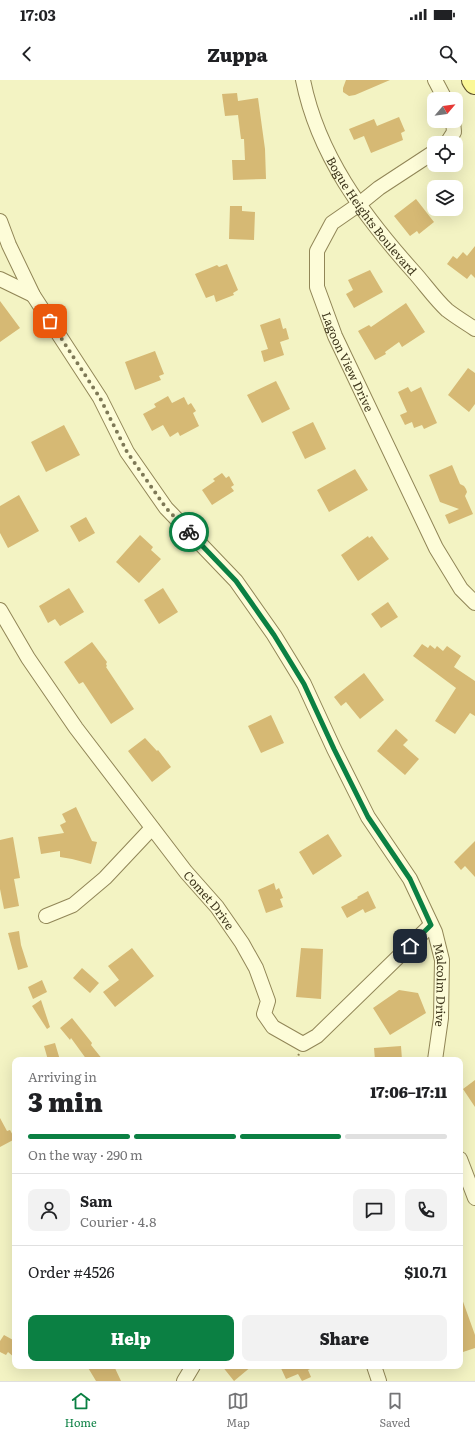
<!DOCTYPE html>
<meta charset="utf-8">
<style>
:root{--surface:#fff;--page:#f2f2f2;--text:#202124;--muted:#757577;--line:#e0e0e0;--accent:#0b8043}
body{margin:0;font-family:Literata,serif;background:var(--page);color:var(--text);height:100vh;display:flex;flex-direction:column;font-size:15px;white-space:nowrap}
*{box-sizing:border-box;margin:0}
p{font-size:13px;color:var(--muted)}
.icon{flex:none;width:22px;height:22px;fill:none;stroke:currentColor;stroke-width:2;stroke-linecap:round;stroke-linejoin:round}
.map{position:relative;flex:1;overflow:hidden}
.side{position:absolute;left:12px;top:977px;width:451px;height:312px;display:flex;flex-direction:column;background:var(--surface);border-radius:8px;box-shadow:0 4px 16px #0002}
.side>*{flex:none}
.needle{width:26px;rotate:61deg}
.buttons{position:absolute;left:427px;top:12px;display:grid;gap:8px}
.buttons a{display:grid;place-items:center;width:36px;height:36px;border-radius:8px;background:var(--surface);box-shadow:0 4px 16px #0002;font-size:20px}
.pin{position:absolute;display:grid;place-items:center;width:34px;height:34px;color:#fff;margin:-17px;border-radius:8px;box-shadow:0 2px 6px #0006}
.courier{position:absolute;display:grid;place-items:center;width:40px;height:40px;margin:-20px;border:3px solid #0b8043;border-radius:50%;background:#fff;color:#222;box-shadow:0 1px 5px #0007}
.summary em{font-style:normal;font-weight:800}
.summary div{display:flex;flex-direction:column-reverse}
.summary{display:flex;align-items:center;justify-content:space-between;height:68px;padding:0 16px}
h1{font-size:26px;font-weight:800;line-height:30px}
.bar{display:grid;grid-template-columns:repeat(4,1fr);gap:6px 4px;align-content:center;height:48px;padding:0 16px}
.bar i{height:5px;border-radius:3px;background:var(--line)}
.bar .current{background:var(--accent)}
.bar p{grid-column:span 4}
.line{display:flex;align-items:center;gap:10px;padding:0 16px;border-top:1px solid var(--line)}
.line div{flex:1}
.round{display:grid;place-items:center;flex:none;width:42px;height:42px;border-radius:8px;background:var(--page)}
.button{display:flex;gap:8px;margin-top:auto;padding:8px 16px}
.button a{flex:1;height:46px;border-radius:8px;background:var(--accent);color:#fff;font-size:16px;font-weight:800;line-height:46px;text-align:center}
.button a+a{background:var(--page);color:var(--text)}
.status{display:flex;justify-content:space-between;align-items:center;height:28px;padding:0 20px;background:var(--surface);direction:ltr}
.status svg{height:11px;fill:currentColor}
header{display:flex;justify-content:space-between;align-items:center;height:52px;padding:0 16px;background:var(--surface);font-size:18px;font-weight:800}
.tabs{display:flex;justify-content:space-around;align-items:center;height:56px;border-top:1px solid var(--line);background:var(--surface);font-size:11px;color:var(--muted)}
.tabs a{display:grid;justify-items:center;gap:2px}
.tabs .current{color:var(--accent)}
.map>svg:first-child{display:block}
</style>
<div class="status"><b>17:03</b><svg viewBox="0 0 49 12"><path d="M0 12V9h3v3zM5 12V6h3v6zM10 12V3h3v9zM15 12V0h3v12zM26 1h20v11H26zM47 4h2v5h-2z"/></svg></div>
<header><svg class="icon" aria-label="back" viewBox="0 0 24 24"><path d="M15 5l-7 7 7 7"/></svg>Zuppa<svg class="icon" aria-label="search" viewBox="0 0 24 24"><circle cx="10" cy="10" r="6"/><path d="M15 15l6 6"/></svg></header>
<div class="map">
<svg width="475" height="1301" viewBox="0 0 475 1301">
<rect width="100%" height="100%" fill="#f3f3c3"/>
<path fill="#d6b974" d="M 346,0 L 390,0 L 355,15 L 349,16 L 343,12 L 343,8 Z
M 237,13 L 238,21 L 258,18 L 265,69 L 266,99 L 233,100 L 232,80 L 245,80 L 244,59 L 241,59 L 238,35 L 225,36 L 222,14 Z
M 399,37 L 405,51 L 401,53 L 403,60 L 371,73 L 364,56 L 354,60 L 349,49 L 374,39 L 377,46 Z
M 416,119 L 434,142 L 419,154 L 417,151 L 410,156 L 394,136 Z
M 230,126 L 242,126 L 242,131 L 255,132 L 254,160 L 229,159 Z
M 475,166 L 475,198 L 471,194 L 467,199 L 447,184 L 453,176 L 457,179 L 463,172 L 467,176 Z
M 227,184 L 238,210 L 233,213 L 234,215 L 216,222 L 214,215 L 206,218 L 195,194 L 217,185 L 219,187 Z
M 370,190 L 383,212 L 354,228 L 346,214 L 353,210 L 348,200 Z
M 0,221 L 20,248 L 0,262 Z
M 406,223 L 425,252 L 402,267 L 399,262 L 385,272 L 386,274 L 375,280 L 358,251 L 369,245 L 371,247 Z
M 280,238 L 283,249 L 286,248 L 289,259 L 280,262 L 284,275 L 264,282 L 261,271 L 268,269 L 260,245 Z
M 155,271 L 164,294 L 159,296 L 161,300 L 135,310 L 125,282 Z
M 468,288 L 475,293 L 475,324 L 469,332 L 448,315 Z
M 276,301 L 290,329 L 262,343 L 247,315 Z
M 408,307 L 411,312 L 421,307 L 437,343 L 424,349 L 422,345 L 414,348 L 412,342 L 405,345 L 400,335 L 407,332 L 398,312 Z
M 168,316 L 172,323 L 184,317 L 188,325 L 191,323 L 196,331 L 193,333 L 199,346 L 180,356 L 178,352 L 170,357 L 163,345 L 152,351 L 143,334 L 156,327 L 154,324 Z
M 313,342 L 326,369 L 305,379 L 292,352 Z
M 64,345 L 80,375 L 46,392 L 31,362 Z
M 452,385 L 460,404 L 464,406 L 466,409 L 467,412 L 465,416 L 473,434 L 449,444 L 445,435 L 459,429 L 440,422 L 429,395 Z
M 355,389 L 368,410 L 329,432 L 317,410 Z
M 222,393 L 226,398 L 229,396 L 234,405 L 231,407 L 234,411 L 212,425 L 202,410 L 215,401 L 213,399 Z
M 19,415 L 39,451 L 8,468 L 0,453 L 0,426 Z
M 86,437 L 95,453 L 79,462 L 70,446 Z
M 140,455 L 153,467 L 151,470 L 161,479 L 139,503 L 116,482 Z
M 368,456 L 369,458 L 372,456 L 389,479 L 358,501 L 341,475 Z
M 69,508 L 84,532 L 60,546 L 55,539 L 48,543 L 39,526 Z
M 163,508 L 178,532 L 159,544 L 144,520 Z
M 388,522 L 398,537 L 381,548 L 371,534 Z
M 92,562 L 107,582 L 106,584 L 107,586 L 106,587 L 134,629 L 111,644 L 83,602 L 79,604 L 64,582 Z
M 422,564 L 428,568 L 430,565 L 435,569 L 437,566 L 443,571 L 447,566 L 461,576 L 454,587 L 475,601 L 475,636 L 470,633 L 455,654 L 435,641 L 456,608 L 413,576 Z
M 364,593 L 384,620 L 360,639 L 346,622 L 341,626 L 334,617 Z
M 271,635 L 284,663 L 261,673 L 248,646 Z
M 396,649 L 408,660 L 403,665 L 419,679 L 405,695 L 377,671 Z
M 145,658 L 157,671 L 158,670 L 171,687 L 152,702 L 128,671 Z
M 76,727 L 92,761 L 97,762 L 91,784 L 72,779 L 60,777 L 60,771 L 41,774 L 38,757 L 64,753 L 60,745 L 66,742 L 62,734 Z
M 328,754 L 342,776 L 313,795 L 299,772 Z
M 13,757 L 20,798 L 14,799 L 19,826 L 4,829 L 0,809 L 0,760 Z
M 475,761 L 475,797 L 465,786 L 461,790 L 454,782 Z
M 274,803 L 276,810 L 279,808 L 283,818 L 280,819 L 283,827 L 266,833 L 258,810 Z
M 368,811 L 376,828 L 365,833 L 363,829 L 347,838 L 341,827 L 358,818 L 357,817 Z
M 19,851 L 21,865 L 28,887 L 18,890 L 8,853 Z
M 132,868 L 154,896 L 115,927 L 103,912 L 119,900 L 108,886 Z
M 301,868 L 323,869 L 321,919 L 296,917 Z
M 82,888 L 99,903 L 90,913 L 73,898 Z
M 42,900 L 47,912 L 33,919 L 28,907 Z
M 399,910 L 418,913 L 426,933 L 390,955 L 373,928 Z
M 41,920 L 50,947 L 47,949 L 32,926 Z
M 72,938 L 92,963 L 91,965 L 103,980 L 87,980 L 71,958 L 70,960 L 60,948 Z
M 55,963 L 60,980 L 48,980 L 44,966 Z
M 401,966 L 402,980 L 375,980 L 374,968 Z
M 475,1000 L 475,1027 L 463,1009 Z
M 0,1038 L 7,1051 L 10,1050 L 15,1059 L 0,1067 Z
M 460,1216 L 461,1216 L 475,1255 L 475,1268 L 463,1272 L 460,1262 Z
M 4,1255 L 15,1261 L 15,1278 L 8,1272 L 6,1275 L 0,1272 L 0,1261 Z
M 87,1286 L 114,1286 L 121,1301 L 96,1301 Z
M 222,1286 L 252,1286 L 234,1301 Z
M 280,1286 L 316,1286 L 308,1290 L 311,1297 L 302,1301 L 298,1294 L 286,1299 Z"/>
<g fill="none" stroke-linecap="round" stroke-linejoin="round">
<g stroke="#918657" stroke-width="16">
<g id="minor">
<path id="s1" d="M 303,0 C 318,75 363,135 413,191 C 424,203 435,219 447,230 C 456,237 466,243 475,249"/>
<path d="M 435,0 L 445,19"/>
<path d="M 447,63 L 454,52 L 453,41"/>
<path id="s2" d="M 434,72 L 379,108 L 358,125 L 332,143 L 317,171 L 317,207 L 335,256 L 436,468 L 461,509 L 475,523"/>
<path id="s3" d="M 0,141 L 9,165 L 33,215 L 100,318 L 127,372 L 166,428 L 236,501 L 274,555 L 304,604 L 334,669 L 368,737 L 410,799 L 435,852 L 442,880 L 441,938 L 435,980"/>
<path d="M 0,199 L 33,215"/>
<path id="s4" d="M 0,530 L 28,578 L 76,648 L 186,792 L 217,827 L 242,863 L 256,888 L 268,921 L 264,934 L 273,947 L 303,964 L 317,956 L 431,845"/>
<path d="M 46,836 L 73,825 L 105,798 L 152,748"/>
<path d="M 460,1079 L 475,1118"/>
<path d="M 374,1286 L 379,1301"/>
<path d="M 184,1301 L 193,1286"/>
</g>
</g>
<g stroke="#5e512b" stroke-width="24">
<path id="primary" d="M 473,0 L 475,3"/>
</g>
<path stroke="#918657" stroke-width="2" stroke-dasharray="3 2" stroke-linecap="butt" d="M 296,980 L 299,974"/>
<use href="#minor" stroke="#fdfcd8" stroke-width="14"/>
<use href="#primary" stroke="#fbf897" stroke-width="22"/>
</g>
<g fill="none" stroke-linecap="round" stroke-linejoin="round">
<path stroke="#7e7957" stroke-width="4" stroke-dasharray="0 7.2" d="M 50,241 L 100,318 L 127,372 L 166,428 L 189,452"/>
<path stroke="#0b8043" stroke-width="5" d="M 189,452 L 236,501 L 274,555 L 304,604 L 334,669 L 368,737 L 410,799 L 431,845 L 410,866"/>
</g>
<g text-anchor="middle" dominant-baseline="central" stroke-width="4" stroke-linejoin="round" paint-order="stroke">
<g font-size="12" fill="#3f371d" stroke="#faf9d4">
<text stroke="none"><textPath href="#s1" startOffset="154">Bogue Heights Boulevard</textPath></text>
<text stroke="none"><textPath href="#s2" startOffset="273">Lagoon View Drive</textPath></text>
<text stroke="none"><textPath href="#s4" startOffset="358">Comet Drive</textPath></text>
<text stroke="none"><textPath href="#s3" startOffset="892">Malcolm Drive</textPath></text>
</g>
</g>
</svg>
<div class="buttons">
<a><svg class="needle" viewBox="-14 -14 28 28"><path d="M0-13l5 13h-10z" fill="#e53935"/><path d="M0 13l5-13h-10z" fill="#757577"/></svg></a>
<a><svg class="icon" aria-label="locate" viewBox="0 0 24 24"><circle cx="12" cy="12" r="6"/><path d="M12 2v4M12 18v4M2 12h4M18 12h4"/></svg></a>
<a><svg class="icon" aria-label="layers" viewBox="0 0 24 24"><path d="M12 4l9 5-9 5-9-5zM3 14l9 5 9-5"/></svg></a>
</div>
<div class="pin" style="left:50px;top:241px;background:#ea580c"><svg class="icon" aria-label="bag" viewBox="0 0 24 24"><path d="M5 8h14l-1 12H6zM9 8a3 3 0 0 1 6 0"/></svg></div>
<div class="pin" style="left:410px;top:866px;background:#1f2937"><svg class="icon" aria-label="home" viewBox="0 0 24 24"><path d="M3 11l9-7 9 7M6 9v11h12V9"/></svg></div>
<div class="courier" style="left:189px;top:452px"><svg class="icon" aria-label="bike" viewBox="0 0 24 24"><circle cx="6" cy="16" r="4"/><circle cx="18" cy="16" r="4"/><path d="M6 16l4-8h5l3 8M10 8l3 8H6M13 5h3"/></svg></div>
<section class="side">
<div class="summary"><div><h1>3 min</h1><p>Arriving in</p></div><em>17:06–17:11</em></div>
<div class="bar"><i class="current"></i><i class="current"></i><i class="current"></i><i></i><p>On the way · 290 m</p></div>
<div class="line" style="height:72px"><a class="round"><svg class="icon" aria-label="person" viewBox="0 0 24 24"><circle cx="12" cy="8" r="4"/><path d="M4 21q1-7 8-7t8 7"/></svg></a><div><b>Sam</b><p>Courier · 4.8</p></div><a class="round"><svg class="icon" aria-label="chat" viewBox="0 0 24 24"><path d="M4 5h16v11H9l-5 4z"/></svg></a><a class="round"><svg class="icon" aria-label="phone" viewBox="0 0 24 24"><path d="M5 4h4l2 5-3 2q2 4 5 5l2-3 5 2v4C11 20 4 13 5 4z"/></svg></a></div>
<div class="line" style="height:52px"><div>Order #4526</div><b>$10.71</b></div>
<div class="button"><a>Help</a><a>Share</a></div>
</section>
</div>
<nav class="tabs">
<a class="current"><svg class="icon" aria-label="home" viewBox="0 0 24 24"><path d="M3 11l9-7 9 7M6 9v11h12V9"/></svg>Home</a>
<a><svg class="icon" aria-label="map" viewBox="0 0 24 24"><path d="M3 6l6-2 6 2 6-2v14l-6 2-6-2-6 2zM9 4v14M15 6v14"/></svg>Map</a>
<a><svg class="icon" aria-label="saved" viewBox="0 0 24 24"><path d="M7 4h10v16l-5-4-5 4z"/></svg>Saved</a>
</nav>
